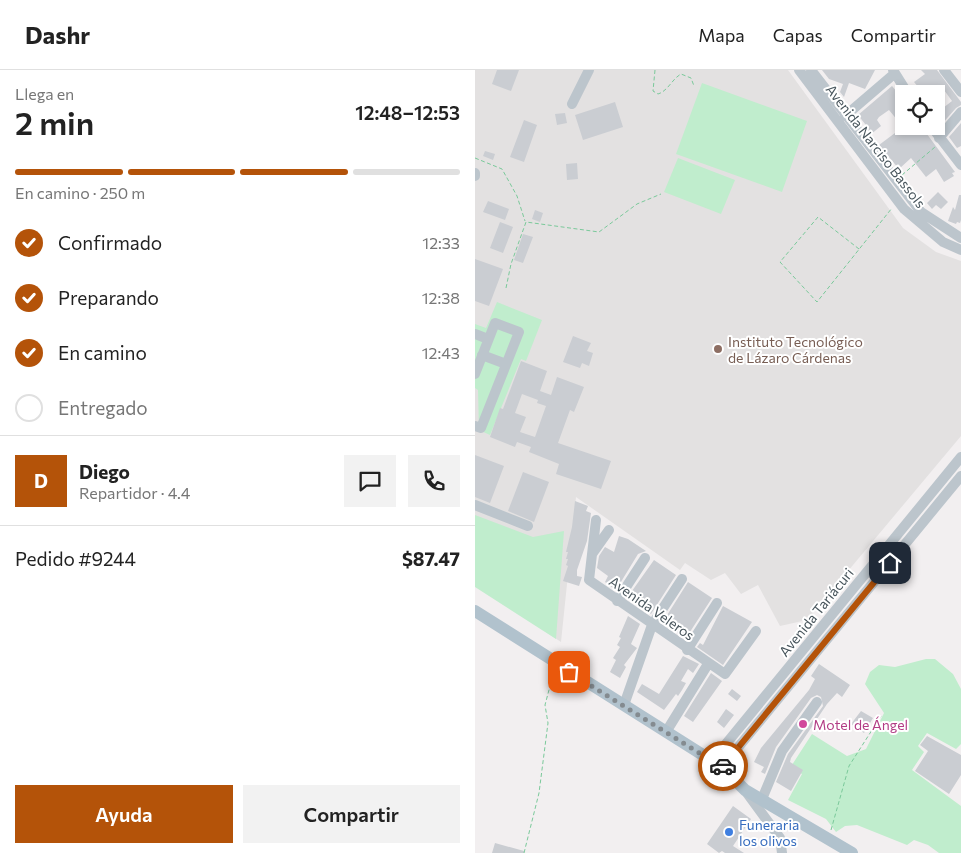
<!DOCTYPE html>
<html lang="es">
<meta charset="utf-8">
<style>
:root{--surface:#fff;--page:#f2f2f2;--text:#222;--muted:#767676;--line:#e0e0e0;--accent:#b45309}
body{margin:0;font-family:Commissioner,sans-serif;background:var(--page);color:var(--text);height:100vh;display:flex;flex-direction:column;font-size:19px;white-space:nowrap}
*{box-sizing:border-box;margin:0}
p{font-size:16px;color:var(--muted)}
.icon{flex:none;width:28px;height:28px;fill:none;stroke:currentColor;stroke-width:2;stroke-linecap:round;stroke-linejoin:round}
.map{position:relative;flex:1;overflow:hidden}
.drawer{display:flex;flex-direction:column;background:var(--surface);width:475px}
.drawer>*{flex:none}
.controls{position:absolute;left:420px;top:15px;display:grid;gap:10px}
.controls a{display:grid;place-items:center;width:50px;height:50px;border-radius:0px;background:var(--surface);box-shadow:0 2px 8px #0003;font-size:25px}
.pin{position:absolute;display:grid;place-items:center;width:42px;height:42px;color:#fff;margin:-21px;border-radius:10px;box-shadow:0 2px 8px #0006}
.courier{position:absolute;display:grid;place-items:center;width:50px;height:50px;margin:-25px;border:4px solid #b45309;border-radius:50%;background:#fff;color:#222;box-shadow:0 1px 6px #0007}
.summary em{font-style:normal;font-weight:600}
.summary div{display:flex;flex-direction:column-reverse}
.summary{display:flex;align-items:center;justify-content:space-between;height:85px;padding:0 15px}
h1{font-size:32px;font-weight:600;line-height:38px}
.bar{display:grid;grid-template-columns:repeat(4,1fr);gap:8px 5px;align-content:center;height:60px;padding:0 15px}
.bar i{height:6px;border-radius:4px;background:var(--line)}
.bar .current{background:var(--accent)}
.bar p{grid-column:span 4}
.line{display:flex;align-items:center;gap:12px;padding:0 15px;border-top:1px solid var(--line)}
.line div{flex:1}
.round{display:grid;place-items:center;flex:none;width:52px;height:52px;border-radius:0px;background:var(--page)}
ol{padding:0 15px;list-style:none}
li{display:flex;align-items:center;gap:15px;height:55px}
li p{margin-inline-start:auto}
li .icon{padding:5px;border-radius:50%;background:var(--accent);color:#fff;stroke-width:4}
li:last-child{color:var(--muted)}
li i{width:28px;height:28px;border:2px solid var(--line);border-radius:50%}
.cta{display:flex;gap:10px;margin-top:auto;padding:10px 15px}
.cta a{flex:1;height:58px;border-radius:0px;background:var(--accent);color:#fff;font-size:20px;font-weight:600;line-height:58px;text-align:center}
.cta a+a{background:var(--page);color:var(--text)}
header{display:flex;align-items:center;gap:30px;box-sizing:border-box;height:70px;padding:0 25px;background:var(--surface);border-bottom:1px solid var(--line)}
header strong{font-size:24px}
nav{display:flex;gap:28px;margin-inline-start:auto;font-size:18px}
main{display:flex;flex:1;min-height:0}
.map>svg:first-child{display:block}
</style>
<header>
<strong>Dashr</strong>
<nav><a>Mapa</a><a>Capas</a><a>Compartir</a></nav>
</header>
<main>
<section class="drawer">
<div class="summary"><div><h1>2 min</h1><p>Llega en</p></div><em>12:48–12:53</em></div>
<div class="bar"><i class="current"></i><i class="current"></i><i class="current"></i><i></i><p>En camino · 250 m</p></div>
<ol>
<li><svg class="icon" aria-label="check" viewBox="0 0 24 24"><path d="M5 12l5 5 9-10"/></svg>Confirmado<p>12:33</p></li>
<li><svg class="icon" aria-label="check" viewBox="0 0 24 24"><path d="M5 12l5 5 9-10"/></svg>Preparando<p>12:38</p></li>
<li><svg class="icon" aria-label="check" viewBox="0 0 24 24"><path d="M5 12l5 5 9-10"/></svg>En camino<p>12:43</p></li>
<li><i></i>Entregado</li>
</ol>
<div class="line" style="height:90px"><b class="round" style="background:var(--accent);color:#fff">D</b><div><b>Diego</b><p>Repartidor · 4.4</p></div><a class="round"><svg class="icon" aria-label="chat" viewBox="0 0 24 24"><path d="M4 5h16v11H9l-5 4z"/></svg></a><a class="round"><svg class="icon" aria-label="phone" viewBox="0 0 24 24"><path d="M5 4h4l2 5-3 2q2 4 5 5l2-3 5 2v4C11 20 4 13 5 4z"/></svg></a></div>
<div class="line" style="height:65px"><div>Pedido #9244</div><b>$87.47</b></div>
<div class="cta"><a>Ayuda</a><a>Compartir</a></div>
</section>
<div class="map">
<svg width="486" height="783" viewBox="0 0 486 783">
<rect width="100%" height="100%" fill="#f2eff0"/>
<path fill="#e3e1e1" d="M 0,0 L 313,0 L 428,158 L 461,182 L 486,191 L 486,366 L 332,550 L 305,556 L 283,515 L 266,524 L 250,503 L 236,510 L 210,493 L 205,500 L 101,427 L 86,572 L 0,515 Z"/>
<path fill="#c0edcd" d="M 227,13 L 332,51 L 307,122 L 201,84 Z
M 203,88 L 260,110 L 246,144 L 189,122 Z
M 22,232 L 67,250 L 51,291 L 46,289 L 15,365 L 4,360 L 3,320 L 0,318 L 0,254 L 11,258 Z
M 0,445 L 58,467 L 89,461 L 81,569 L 0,517 Z
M 451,589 L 460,589 L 478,604 L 486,619 L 486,674 L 481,679 L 452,663 L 443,676 L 449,682 L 437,700 L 486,736 L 486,783 L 464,783 L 453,775 L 439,770 L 432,775 L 382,755 L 370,756 L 361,762 L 351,749 L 313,730 L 327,704 L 315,698 L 337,664 L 372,686 L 391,679 L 409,643 L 390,614 L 395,602 L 404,595 L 420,597 Z"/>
<path fill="#cacdd2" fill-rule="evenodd" d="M 22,0 L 44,0 L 36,21 L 17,14 Z
M 347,0 L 400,0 L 390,19 L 374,13 L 369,27 L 365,22 L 368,14 L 354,9 Z
M 446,0 L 462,0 L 486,32 L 486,35 L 481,38 L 466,55 L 465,53 L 468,51 L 461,42 L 461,28 L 468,38 L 477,31 L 469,20 L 461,27 L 461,24 L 443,24 L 440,21 L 444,18 L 439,12 L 450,4 Z
M 417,16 L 429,30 L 429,57 L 441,56 L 447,62 L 449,60 L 480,102 L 477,103 L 479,106 L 469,112 L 461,99 L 451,107 L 436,88 L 424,99 L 404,75 L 428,57 L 414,40 L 404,47 L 402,50 L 406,56 L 395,65 L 392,61 L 394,59 L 383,45 Z
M 140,32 L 148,57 L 108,70 L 100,45 Z
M 90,43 L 92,53 L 82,55 L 80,44 Z
M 49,50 L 62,55 L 49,92 L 35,87 Z
M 486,53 L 486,76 L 482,78 L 474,67 Z
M 10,81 L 20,84 L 18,90 L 8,86 Z
M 102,93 L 103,109 L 92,110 L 91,94 Z
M 463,122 L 473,132 L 466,139 L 461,135 L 457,139 L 452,133 Z
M 484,125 L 486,125 L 486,150 L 485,153 L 482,152 L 481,154 L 473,151 L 478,137 L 480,140 Z
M 13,131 L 34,139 L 30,150 L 8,142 Z
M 60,140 L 68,143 L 65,152 L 57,149 Z
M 25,152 L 38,157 L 28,183 L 15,178 Z
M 48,164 L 58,167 L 48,193 L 39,190 Z
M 0,189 L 28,199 L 14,236 L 0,231 Z
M 98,266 L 116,273 L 112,281 L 118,283 L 114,296 L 107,293 L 105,298 L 88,292 Z
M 46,291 L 72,301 L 65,321 L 76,325 L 82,307 L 109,317 L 99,342 L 95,340 L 83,373 L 136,391 L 126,419 L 81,404 L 84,394 L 54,382 L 56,377 L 42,372 L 40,377 L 15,367 L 25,338 L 28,339 ZM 47,324 L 63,330 L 62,333 L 71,336 L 60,367 L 45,362 L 51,347 L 40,343 Z
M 0,385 L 29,396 L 15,433 L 0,427 Z
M 48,402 L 74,412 L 59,452 L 33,441 Z
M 100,431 L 113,436 L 111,441 L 116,443 L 112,471 L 102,500 L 102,506 L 107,507 L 104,516 L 88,511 L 93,496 L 91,495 L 93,489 L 91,489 L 93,482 L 91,482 L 97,457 Z
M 144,466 L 153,469 L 171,481 L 163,484 L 141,520 L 130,512 L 133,506 L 122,498 L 124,486 L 130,477 L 139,482 Z
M 179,490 L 201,505 L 176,544 L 152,528 Z
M 213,512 L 237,528 L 211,568 L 190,554 L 191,551 L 189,550 Z
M 248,536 L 277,552 L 248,595 L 222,577 L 225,573 L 228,575 Z
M 153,546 L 165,554 L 156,574 L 162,578 L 149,595 L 151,597 L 145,608 L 135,602 L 141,590 L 138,588 L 145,577 L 142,575 L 146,568 L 144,567 Z
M 208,586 L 224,594 L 218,603 L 213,599 L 206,611 L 211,613 L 207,620 L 203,626 L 201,624 L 189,640 L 162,622 L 167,614 L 184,624 Z
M 344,594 L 375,615 L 367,627 L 362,623 L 352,634 L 316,688 L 315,692 L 328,700 L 316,721 L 301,712 L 313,684 L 348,636 L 346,627 L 342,625 L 336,628 L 301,677 L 290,704 L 286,702 L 289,697 L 279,692 L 286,678 L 334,620 L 340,609 L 336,606 Z
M 236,603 L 247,611 L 218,652 L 209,646 Z
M 257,619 L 266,626 L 262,631 L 253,624 Z
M 251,639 L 259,645 L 249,658 L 242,652 Z
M 386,641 L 398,648 L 389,663 L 376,654 Z
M 452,666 L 486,685 L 486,705 L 474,724 L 440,701 L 453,681 L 445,675 Z
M 258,736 L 276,749 L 258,776 L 269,783 L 250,783 L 247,781 L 244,783 L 232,774 Z
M 20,773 L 49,781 L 49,783 L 17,783 Z"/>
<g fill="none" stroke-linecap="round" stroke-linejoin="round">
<path stroke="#7ac99a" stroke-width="1" stroke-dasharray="4 2.5" stroke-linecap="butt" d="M 180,0 L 178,21 L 183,24 C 193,21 197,9 206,4 L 216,8 L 219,16
M 0,88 L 27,99 L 42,126 L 50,151
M 427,105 L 460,77
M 384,179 L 343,147 L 305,192 L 342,232 L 417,138
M 31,218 L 36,194 L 51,152 L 124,162 L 162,134 L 186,124
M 356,760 L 374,696 L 406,646
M 49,783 L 64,723 L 73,653 L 70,635 L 79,601"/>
<path stroke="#bcc5cc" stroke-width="10" d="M 324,0 L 429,139 L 468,172 L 486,180
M 336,0 L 446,142 L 486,168
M 418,0 L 433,24
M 469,0 L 486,22
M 97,34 L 114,0
M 370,46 L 419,4
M 456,56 L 486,95
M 464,68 L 486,42
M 0,103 L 0,106
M 0,264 L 13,269
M 7,285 L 31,294
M 0,304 L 20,253 L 44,262 L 6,358 L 0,356
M 0,435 L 53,456
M 121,450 L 114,510 L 250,604 L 281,561
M 117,484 L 134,460
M 142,531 L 170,488
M 212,580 L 242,533
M 149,635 L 177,555 L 207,509
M 191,662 L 233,594
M 237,691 L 486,387
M 247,697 L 486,406
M 272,723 L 305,768 L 307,783
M 287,729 L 307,681 L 342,632"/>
<path stroke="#b1c2cd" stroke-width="12" d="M 0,541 L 247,697 L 270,720 L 377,783"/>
</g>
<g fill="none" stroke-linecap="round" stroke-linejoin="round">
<path stroke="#848b90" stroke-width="5" stroke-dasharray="0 9" d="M 94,602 L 237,691 L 248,696"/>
<path stroke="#b45309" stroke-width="6" d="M 248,696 L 415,493"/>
</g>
<circle fill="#8d6e63" stroke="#fff" stroke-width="2" cx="243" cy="279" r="5"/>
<circle fill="#d1479c" stroke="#fff" stroke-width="2" cx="328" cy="654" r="5"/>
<circle fill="#3f7fe0" stroke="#fff" stroke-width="2" cx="254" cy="762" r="5"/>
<g text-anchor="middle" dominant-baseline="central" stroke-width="4" stroke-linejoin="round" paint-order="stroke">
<g font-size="14" fill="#48555c" stroke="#fff">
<text transform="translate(401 76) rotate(52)">Avenida Narciso Bassols</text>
<text transform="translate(177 538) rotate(35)">Avenida Veleros</text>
<text transform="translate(341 542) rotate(-51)">Avenida Tariácuri</text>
</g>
<g font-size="14" fill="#785e54" stroke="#fff" text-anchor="start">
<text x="253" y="271">Instituto Tecnológico<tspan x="253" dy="16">de Lázaro Cárdenas</tspan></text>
</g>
<g font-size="14" fill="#b23c85" stroke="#fff" text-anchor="start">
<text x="338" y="654">Motel de Ángel</text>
</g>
<g font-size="14" fill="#366cbe" stroke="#fff" text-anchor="start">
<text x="264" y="754">Funeraria<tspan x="264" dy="16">los olivos</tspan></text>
</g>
</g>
</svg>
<div class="controls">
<a><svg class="icon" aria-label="locate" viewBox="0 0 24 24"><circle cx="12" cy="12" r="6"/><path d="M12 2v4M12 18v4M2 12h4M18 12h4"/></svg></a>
</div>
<div class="pin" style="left:94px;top:602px;background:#ea580c"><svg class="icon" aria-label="bag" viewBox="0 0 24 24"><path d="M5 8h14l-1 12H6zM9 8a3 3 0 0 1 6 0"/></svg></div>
<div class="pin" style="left:415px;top:493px;background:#1f2937"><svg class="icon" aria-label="home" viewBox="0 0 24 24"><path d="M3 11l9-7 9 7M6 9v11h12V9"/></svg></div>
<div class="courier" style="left:248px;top:696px"><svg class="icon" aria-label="car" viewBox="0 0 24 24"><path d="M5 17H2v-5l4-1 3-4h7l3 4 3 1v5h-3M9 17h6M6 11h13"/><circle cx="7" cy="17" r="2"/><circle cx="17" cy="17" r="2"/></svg></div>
</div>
</main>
